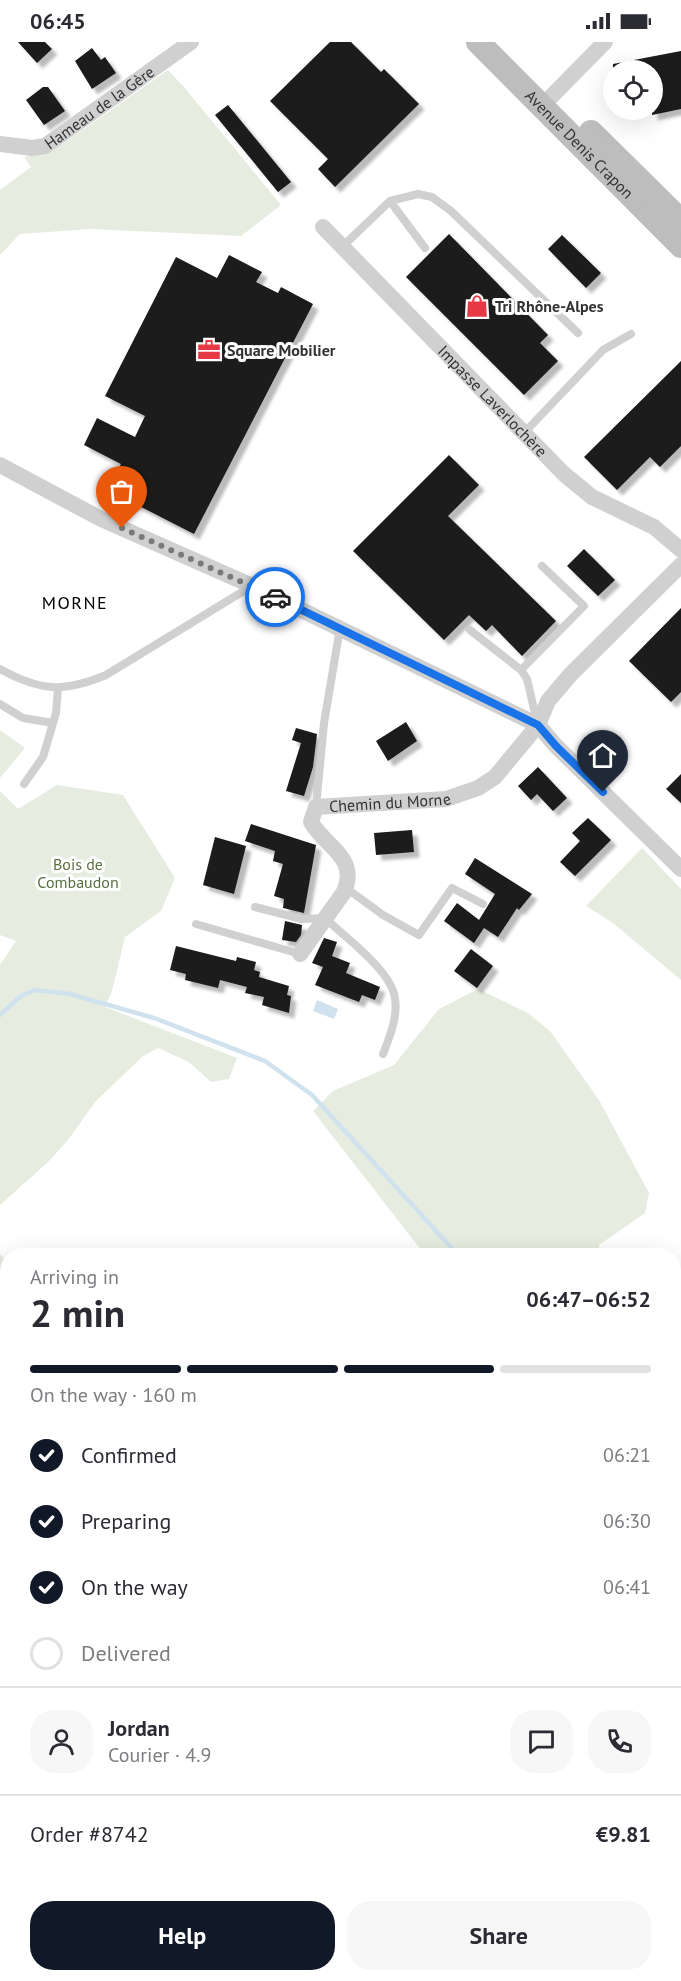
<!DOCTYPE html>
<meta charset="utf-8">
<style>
:root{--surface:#fff;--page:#f7f7f7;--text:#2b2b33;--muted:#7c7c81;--line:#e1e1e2;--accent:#111827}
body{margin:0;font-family:"PT Sans",sans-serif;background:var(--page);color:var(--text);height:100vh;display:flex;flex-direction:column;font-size:22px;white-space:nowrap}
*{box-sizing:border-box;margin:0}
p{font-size:20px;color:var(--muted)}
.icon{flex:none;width:33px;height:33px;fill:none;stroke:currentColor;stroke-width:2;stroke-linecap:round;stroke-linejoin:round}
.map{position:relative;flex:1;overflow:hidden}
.details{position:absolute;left:0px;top:1206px;width:681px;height:734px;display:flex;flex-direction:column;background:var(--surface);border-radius:24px 24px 0 0;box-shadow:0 6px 24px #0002}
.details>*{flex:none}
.fabs{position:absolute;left:603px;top:18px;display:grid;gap:12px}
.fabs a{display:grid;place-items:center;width:60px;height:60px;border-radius:50%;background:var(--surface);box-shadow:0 6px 24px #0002;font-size:30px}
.pin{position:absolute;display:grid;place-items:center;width:51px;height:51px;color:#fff;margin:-62px -26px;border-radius:50% 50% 50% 0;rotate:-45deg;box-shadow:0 0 6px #0007}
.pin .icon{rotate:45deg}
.courier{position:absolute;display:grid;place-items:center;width:60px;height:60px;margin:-30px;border:4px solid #1a73e8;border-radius:50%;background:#fff;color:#222;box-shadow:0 2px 8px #0007}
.summary em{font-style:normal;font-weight:700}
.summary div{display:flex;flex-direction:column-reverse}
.summary{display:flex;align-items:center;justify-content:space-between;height:102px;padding:0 30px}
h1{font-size:39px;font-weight:700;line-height:45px}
.bar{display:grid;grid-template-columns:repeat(4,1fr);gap:9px 6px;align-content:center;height:72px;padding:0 30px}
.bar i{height:8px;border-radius:4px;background:var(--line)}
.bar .selected{background:var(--accent)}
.bar p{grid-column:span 4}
.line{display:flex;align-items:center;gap:15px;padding:0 30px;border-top:2px solid var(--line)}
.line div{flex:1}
.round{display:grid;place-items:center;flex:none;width:63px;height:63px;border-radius:24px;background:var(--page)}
ol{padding:0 30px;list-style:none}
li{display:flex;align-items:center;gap:18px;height:66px}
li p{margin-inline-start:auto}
li .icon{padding:6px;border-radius:50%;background:var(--accent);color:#fff;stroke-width:4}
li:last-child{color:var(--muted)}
li i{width:33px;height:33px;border:3px solid var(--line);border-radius:50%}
.action{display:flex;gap:12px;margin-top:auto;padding:12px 30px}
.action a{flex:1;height:69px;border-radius:24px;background:var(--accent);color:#fff;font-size:24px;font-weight:700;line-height:69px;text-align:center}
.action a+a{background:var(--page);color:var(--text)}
.status{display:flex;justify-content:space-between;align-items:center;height:42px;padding:0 30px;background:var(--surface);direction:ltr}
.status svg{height:16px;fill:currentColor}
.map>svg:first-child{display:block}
</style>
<div class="status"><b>06:45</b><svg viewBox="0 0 49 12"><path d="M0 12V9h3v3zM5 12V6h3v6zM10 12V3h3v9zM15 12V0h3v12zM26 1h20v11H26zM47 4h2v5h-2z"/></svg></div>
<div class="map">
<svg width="681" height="1939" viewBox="0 0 681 1939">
<defs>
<filter id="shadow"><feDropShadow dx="5.5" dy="5.5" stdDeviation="1.5" flood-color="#0004"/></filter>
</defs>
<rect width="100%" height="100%" fill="#fff"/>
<path fill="#e6ecdf" d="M 168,28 L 184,45 L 281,163 L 241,194 L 91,187 L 20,192 L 0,213 L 0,148 L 31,125 L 24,115 L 42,112 L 64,101 Z
M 0,688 L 25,706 L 0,736 Z
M 57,743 L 123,753 L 175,836 L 161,869 L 125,895 L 112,949 L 105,965 L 237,1016 L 229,1037 L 211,1040 L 189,1020 L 158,1006 L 142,1015 L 95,1060 L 68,1098 L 48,1120 L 0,1163 L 0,923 L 16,899 L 0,893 L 0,749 L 18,767 Z
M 642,806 L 681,847 L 681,938 L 613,881 L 586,864 Z
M 478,947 L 528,971 L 550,989 L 599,1058 L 649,1151 L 645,1171 L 599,1203 L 599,1213 L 425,1213 L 313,1069 L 333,1049 L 394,1023 L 439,967 Z
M 0,1212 L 8,1220 L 7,1525 L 0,1514 Z
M 674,1410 L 681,1414 L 681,1552 L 674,1567 Z
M 681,1625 L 681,1748 L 674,1743 L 674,1640 Z
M 0,1627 L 8,1648 L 8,1932 L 394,1932 L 395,1939 L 0,1939 Z"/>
<path fill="#cfe2ee" d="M 317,958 L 338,967 L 334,977 L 313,969 Z"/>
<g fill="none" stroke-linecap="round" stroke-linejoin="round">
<path stroke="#cfe2ee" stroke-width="4.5" d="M 0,973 L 21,954 L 35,948 L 70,952 L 154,976 L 265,1019 L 312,1053 L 459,1214
M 0,1374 L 8,1390
M 674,1448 L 681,1456"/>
<path stroke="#cfe2ee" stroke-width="28" d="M 674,1646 L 681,1652"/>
</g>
<path fill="#1a1a1a" filter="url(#shadow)" d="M 18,0 L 45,0 L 52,7 L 37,21 Z
M 330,0 L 351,0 L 381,30 L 384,27 L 419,62 L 335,145 L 318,127 L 328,117 L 270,59 Z
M 92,6 L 101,18 L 105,15 L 116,31 L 92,47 L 75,19 Z
M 681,9 L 681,67 L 652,73 L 652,28 L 613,28 L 613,22 Z
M 43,45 L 48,45 L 65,69 L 44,83 L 26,58 Z
M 228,63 L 291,140 L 278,150 L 215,73 Z
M 449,192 L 548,293 L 540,301 L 558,319 L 524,353 L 406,235 Z
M 562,193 L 601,231 L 586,246 L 548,207 Z
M 229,213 L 262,230 L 256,240 L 278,251 L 281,245 L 313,262 L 194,492 L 108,448 L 121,422 L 84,403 L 97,376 L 135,395 L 145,374 L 105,354 L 176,215 L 217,236 Z
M 681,319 L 681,404 L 660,425 L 650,415 L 617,448 L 584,415 Z
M 449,413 L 479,443 L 448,474 L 556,579 L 522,614 L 492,583 L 486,589 L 469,573 L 444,598 L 353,509 Z
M 584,507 L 615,538 L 598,554 L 567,524 Z
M 681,566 L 681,650 L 671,660 L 629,619 Z
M 406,680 L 417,699 L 388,719 L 376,699 Z
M 296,686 L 317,692 L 313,725 L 304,754 L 286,749 L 301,701 L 292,698 Z
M 538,725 L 567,756 L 553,769 L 537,752 L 531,758 L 518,744 Z
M 681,732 L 681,761 L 666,747 Z
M 588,776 L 611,798 L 575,834 L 560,820 L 580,799 L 572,791 Z
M 251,782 L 316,803 L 304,871 L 283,866 L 284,857 L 274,854 L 283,822 L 273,819 L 275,809 L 245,799 Z
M 412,788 L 414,810 L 376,813 L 374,791 Z
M 215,795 L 246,804 L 234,852 L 203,843 Z
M 475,816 L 532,852 L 519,868 L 517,866 L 498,895 L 484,886 L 474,901 L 444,879 L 457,861 L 479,878 L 495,852 L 465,832 Z
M 285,879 L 302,883 L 301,893 L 296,900 L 282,898 Z
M 324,896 L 337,900 L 332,914 L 350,921 L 346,931 L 380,945 L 375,958 L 362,953 L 359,960 L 315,943 L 323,925 L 312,921 Z
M 176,904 L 236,919 L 237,915 L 256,920 L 254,928 L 260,930 L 259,935 L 289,944 L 287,953 L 291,954 L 289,971 L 262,963 L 264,955 L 245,951 L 247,945 L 220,938 L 218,946 L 185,938 L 186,932 L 170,928 Z
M 471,907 L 493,924 L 477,946 L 454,929 Z"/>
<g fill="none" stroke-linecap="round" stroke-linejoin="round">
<path stroke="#d0d0d0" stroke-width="8" d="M 390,159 L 425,206
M 342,205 L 390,159 L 418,152 L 432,155 L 451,169 L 578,291
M 524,391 L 603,308 L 631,292
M 470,588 L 521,628 L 527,637 L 537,680
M 0,627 C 40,649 63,651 106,633 L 242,550 L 248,542
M 521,628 L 584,564 L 542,524
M 0,662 L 23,676 L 53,681
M 24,742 L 43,715 L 56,671 L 58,646
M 316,765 L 324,681 L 340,586
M 346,846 L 383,873 L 419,893 L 452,846 L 483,862
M 255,865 L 302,877 L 325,876 C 344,894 380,921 391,944 C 402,965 391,992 383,1012
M 196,882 L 300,912"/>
<g stroke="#d0d0d0" stroke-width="16">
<path d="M 542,64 L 605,0"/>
<path id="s1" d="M 0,102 L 32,106 L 45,104 L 191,0"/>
<path id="s2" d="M 323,185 L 564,432 L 592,455 L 654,485 L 681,508"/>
<path d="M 0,423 L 101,477 L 248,542 L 538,683 L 556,704 L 681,827"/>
<path id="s3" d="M 300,912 L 344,850 C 359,815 325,805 311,780 L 316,765 L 446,757 L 478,746 L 495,735 L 538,683 L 548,659 L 571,632 L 681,523"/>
<path d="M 674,1607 L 681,1592"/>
<path d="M 0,1612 L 8,1630"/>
<path d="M 674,1769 L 681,1774"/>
</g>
<g stroke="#bdbdbd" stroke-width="24">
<path id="s4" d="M 478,0 L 681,204"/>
<path d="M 591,90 L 681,179"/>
</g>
<path stroke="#ababab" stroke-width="27" d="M 0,1537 L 8,1547
M 413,1932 L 418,1939
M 512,1932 L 519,1939
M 441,1939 L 447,1932"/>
</g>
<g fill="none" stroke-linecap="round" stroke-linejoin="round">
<path stroke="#7a7a7a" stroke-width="6" stroke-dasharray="0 10.8" d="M 122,486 L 275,555"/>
<path stroke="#1a73e8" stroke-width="8" d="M 275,555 L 538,683 L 556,704 L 603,750"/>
</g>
<defs>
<g id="shop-bare" transform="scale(1.8)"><path d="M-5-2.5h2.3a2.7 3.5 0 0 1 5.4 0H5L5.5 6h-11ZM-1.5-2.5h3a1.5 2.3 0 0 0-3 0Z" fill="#e63946" stroke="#fff" stroke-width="2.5" paint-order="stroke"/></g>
<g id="office-bare" transform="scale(1.8)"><path d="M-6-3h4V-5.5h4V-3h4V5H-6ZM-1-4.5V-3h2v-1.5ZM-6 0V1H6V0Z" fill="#e63946" stroke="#fff" stroke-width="2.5" paint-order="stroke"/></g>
</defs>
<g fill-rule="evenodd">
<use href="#shop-bare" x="477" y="264"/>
<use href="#office-bare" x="209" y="308"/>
</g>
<g text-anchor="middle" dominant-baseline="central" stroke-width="6" stroke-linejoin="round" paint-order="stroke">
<g font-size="16" fill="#333" stroke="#fff">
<text stroke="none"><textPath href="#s1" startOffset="112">Hameau de la Gère</textPath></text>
<text stroke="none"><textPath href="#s4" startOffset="144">Avenue Denis Crapon</textPath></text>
<text stroke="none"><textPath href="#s2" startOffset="243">Impasse Laverlochère</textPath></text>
<text stroke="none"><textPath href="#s3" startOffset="249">Chemin du Morne</textPath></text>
</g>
<g font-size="16" font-weight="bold" fill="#333" stroke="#fff" text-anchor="start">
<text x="495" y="264">Tri Rhône-Alpes</text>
<text x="227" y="308">Square Mobilier</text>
</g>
<g font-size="16" fill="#56703f" stroke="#fff">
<text x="78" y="822">Bois de<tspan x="78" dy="18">Combaudon</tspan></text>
</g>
<g font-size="18" letter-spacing="1.5" fill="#000" stroke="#fff">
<text x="75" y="560">MORNE</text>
</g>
</g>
</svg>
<div class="fabs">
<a><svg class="icon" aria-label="locate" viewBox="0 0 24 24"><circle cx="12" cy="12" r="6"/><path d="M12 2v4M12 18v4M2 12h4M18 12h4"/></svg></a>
</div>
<div class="pin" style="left:122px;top:486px;background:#ea580c"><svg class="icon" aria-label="bag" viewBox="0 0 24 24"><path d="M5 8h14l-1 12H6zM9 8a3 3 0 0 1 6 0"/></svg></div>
<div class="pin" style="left:603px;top:750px;background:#1f2937"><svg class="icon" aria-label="home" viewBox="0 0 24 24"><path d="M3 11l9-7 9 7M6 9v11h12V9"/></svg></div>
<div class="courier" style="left:275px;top:555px"><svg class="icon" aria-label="car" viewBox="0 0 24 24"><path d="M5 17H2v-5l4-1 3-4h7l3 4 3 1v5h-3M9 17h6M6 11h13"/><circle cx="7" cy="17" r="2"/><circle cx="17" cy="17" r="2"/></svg></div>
<section class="details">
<div class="summary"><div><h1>2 min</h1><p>Arriving in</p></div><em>06:47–06:52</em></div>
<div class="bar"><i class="selected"></i><i class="selected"></i><i class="selected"></i><i></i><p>On the way · 160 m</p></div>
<ol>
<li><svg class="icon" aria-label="check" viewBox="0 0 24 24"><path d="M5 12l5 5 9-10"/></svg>Confirmed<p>06:21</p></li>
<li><svg class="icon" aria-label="check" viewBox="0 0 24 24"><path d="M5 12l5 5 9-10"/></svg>Preparing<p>06:30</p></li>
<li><svg class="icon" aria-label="check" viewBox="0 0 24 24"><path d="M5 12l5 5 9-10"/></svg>On the way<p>06:41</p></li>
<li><i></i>Delivered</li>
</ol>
<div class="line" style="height:108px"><a class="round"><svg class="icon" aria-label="person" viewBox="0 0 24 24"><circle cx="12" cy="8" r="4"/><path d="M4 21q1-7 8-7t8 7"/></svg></a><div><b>Jordan</b><p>Courier · 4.9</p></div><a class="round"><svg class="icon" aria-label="chat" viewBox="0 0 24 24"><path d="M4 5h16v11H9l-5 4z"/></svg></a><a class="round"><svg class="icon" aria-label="phone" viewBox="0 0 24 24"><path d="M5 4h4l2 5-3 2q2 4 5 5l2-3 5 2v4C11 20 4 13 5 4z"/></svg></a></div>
<div class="line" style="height:78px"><div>Order #8742</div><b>€9.81</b></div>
<div class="action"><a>Help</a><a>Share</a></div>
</section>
</div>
